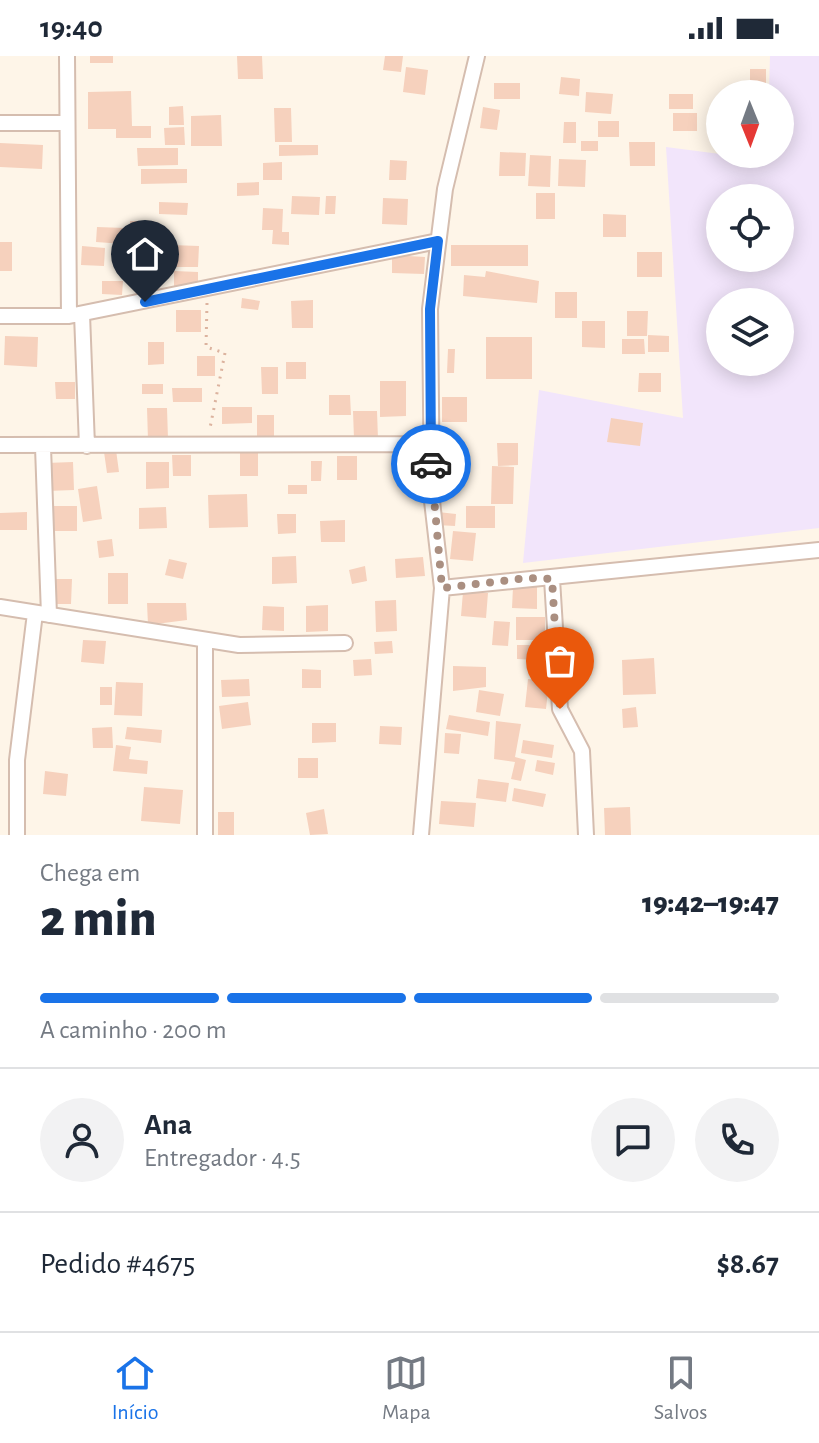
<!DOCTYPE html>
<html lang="pt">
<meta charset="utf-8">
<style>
:root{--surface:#fff;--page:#f2f2f3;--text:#1f2937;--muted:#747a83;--line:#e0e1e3;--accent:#1a73e8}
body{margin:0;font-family:"Alegreya Sans",sans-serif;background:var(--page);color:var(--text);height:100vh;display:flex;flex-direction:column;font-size:30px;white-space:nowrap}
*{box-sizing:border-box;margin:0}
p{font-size:26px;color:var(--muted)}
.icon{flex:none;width:44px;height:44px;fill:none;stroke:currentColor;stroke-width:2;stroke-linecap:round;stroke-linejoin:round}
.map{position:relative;height:779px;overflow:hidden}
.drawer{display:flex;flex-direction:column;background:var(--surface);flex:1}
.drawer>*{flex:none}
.needle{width:52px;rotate:179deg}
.fabs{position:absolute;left:706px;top:24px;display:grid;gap:16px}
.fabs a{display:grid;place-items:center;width:88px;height:88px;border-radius:50%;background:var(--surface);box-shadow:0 4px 20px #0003;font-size:40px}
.pin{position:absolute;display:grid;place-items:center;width:68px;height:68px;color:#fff;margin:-82px -34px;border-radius:50% 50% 50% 0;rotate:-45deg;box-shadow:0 0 8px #0007}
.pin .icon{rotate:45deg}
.courier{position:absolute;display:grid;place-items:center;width:80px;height:80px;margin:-40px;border:6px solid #1a73e8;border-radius:50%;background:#fff;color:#222;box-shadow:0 2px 10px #0007}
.head em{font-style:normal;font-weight:800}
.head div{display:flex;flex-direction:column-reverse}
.head{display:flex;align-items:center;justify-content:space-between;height:136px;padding:0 40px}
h1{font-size:52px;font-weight:800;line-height:60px}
.bar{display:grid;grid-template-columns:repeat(4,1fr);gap:12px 8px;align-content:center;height:96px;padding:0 40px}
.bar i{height:10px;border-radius:6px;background:var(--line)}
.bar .selected{background:var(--accent)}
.bar p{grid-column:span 4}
.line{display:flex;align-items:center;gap:20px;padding:0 40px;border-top:2px solid var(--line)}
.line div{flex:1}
.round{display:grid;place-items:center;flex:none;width:84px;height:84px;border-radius:42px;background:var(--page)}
.status{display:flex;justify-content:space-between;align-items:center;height:56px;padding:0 40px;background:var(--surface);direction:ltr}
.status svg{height:22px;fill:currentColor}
.tabs{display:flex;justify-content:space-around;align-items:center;height:112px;border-top:2px solid var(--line);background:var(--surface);font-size:22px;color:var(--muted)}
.tabs a{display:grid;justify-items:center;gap:4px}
.tabs .selected{color:var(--accent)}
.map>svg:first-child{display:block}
</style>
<div class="status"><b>19:40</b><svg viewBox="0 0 49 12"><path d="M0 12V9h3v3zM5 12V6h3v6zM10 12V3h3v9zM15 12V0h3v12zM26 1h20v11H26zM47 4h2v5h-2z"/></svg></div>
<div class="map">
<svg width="819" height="779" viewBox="0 0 819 779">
<rect width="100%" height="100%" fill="#fef5e8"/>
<path fill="#f2e5fb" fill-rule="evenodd" d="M 770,0 L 819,0 L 819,472 L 523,507 L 539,334 L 683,362 L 666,91 L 720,98 L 780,98 L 780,38 L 769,38 ZM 720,142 L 780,142 L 780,202 L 720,202 ZM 720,246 L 780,246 L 780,306 L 720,306 Z"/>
<path fill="#f6d1bd" d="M 90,0 L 113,0 L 113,7 L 90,7 Z
M 237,0 L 262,0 L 263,23 L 238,23 Z
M 385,0 L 403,0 L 401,16 L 383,14 Z
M 406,11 L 428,14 L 425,39 L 403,36 Z
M 750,13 L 766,13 L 766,38 L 750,38 Z
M 561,21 L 580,23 L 579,40 L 559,38 Z
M 494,27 L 520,27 L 520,43 L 494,43 Z
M 131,35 L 132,70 L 151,70 L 151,82 L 116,82 L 116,73 L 88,73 L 88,36 Z
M 586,36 L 613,38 L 611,58 L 585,56 Z
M 669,38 L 693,38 L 693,53 L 669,53 Z
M 183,50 L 184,69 L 169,69 L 169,51 Z
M 483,51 L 500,54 L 497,74 L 480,72 Z
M 274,52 L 291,52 L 292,86 L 275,86 Z
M 673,57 L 697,57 L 697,75 L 673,75 Z
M 221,59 L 222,90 L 191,90 L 191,60 Z
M 598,65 L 619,65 L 619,81 L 598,81 Z
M 564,66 L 576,66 L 576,87 L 563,87 Z
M 184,71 L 185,89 L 165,89 L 164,72 Z
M 581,85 L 598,85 L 598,95 L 581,95 Z
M 629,86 L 655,86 L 655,110 L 630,110 Z
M 0,87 L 43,89 L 42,113 L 0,111 Z
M 279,89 L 318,89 L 318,99 L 279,100 Z
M 137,92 L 178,92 L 178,109 L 138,110 Z
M 500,96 L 526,97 L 525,120 L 499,120 Z
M 530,99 L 551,100 L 550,131 L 528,130 Z
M 559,103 L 586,104 L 585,131 L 558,130 Z
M 390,104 L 407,105 L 406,124 L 389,124 Z
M 282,106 L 282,124 L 263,124 L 263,107 Z
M 141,113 L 187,113 L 187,127 L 141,128 Z
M 259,126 L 259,139 L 237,140 L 237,127 Z
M 536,137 L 555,137 L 555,163 L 536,163 Z
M 292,140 L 320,141 L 319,159 L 291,158 Z
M 326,140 L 336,140 L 335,158 L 325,158 Z
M 383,142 L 408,143 L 407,169 L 382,168 Z
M 159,146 L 188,147 L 187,159 L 159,158 Z
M 263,152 L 283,153 L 282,176 L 289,176 L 289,189 L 272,188 L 273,174 L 262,174 Z
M 603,158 L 626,159 L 626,181 L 603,181 Z
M 130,165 L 154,165 L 154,185 L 130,185 Z
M 97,171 L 125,172 L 124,188 L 96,186 Z
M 0,186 L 12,186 L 12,215 L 0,215 Z
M 171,189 L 199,190 L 198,211 L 170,211 Z
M 451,189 L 528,189 L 528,210 L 451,210 Z
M 82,190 L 105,192 L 104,210 L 81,209 Z
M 131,195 L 153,195 L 153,212 L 131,212 Z
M 637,196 L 662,196 L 662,221 L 637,221 Z
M 392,199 L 425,201 L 424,218 L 392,217 Z
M 174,215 L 198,216 L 198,231 L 174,230 Z
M 486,215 L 539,225 L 537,247 L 463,240 L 464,219 L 485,221 Z
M 102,225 L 123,225 L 122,239 L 102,238 Z
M 555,236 L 577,236 L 577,262 L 555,262 Z
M 242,242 L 260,245 L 258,254 L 241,252 Z
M 313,244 L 313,272 L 292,272 L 291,245 Z
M 176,254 L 201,254 L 201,276 L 176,276 Z
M 627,255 L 648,255 L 647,280 L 627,280 Z
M 582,265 L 605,265 L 605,292 L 582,291 Z
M 648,279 L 669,280 L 669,296 L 648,296 Z
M 5,280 L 38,281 L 37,311 L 4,309 Z
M 486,281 L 532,281 L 532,323 L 486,323 Z
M 622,283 L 644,283 L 645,298 L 622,298 Z
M 148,286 L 164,286 L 164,308 L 148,309 Z
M 448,293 L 455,293 L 454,317 L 447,317 Z
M 197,300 L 215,300 L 215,320 L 197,320 Z
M 286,306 L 306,306 L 306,323 L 286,323 Z
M 261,311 L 278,311 L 278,338 L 262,338 Z
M 639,317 L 661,317 L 661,336 L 638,336 Z
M 380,325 L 406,325 L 406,360 L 380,361 Z
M 55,326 L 75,326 L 75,343 L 56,343 Z
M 142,328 L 163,328 L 163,338 L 142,338 Z
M 172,332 L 202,332 L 202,346 L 173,346 Z
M 329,339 L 350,339 L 351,359 L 329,359 Z
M 442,341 L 467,341 L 467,366 L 442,366 Z
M 222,351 L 252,351 L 252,367 L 222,368 Z
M 147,352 L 167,352 L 168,383 L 148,384 Z
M 353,355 L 377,355 L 378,383 L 354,383 Z
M 257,359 L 274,359 L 274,380 L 257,380 Z
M 611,362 L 643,367 L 640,390 L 607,386 Z
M 497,387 L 518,387 L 518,409 L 498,410 Z
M 258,391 L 258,420 L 240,420 L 240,392 Z
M 116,394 L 119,416 L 107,417 L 104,396 Z
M 172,399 L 191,399 L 191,420 L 173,420 Z
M 337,400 L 357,400 L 357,424 L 337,424 Z
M 311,405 L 322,405 L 321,425 L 311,425 Z
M 73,406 L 74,434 L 47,435 L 46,407 Z
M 146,406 L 169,406 L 169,432 L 146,433 Z
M 419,407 L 420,430 L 400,431 L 399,408 Z
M 492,410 L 514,411 L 513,448 L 491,448 Z
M 288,429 L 307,429 L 307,438 L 288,438 Z
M 97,430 L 102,463 L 83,466 L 78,433 Z
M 247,438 L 248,471 L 209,472 L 208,439 Z
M 49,450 L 77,450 L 77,475 L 49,475 Z
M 466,450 L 495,450 L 495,472 L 466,472 Z
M 166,451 L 167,472 L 139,473 L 139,452 Z
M 27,456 L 27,474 L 0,474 L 0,457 Z
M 438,456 L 456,458 L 455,470 L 437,469 Z
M 277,458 L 296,458 L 296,477 L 278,478 Z
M 345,464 L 345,486 L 321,486 L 320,465 Z
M 453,475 L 476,477 L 473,505 L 450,503 Z
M 112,483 L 114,500 L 99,502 L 97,485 Z
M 296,500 L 297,527 L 272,528 L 272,501 Z
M 423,501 L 425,520 L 396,522 L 395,503 Z
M 169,503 L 187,507 L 183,523 L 165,519 Z
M 365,510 L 367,525 L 352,528 L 349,514 Z
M 108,517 L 128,517 L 128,548 L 108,548 Z
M 50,523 L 72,523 L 71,548 L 50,548 Z
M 513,531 L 537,531 L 537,553 L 512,552 Z
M 463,536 L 488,537 L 486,562 L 461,560 Z
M 396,544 L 397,575 L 376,576 L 375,545 Z
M 147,547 L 186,547 L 187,564 L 148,569 Z
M 328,549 L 328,575 L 306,576 L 306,550 Z
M 263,550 L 284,551 L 284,575 L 262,574 Z
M 516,561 L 545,561 L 545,584 L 516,584 Z
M 494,565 L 510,566 L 508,590 L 492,589 Z
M 83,584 L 106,585 L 104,608 L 81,606 Z
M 392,585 L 393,597 L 375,598 L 374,586 Z
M 517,589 L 537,589 L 537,604 L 517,603 Z
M 654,602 L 656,638 L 623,639 L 622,604 Z
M 371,603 L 372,619 L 354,620 L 353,604 Z
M 453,610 L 486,611 L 486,631 L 453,635 Z
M 302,613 L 321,614 L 321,632 L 302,632 Z
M 249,623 L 250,640 L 222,641 L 221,624 Z
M 528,623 L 549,625 L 546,653 L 525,651 Z
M 116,626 L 143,627 L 142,660 L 114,659 Z
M 100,631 L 112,631 L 112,649 L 100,649 Z
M 479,634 L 504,638 L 500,660 L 476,656 Z
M 248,646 L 251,669 L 222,673 L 219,650 Z
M 636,651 L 638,671 L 623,672 L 622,653 Z
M 449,659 L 490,666 L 488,680 L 446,673 Z
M 496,665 L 521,668 L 515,701 L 526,704 L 521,725 L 511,723 L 515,706 L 494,703 Z
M 312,667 L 336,667 L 336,686 L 312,687 Z
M 380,670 L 402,671 L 401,689 L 379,688 Z
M 112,671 L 113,692 L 93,692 L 92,672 Z
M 127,671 L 162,674 L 161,687 L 125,683 Z
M 445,677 L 461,678 L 459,698 L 444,697 Z
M 523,684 L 554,689 L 552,702 L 521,697 Z
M 116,689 L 131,691 L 129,703 L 148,705 L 147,718 L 113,715 Z
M 298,702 L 318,702 L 318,722 L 298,722 Z
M 537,704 L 555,707 L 553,719 L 535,715 Z
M 45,715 L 68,718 L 66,740 L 43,738 Z
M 478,723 L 509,727 L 506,746 L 476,742 Z
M 144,731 L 183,734 L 180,768 L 141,765 Z
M 514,732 L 546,738 L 543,751 L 512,745 Z
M 441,745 L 476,747 L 474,771 L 439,768 Z
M 630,751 L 631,779 L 605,779 L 604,752 Z
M 324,753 L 328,778 L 310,779 L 306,757 Z
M 218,756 L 234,756 L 234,779 L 218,779 Z"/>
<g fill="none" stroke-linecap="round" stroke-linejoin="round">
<g stroke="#d5bdaf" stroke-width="18">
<path id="street" d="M 67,0 L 69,260
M 0,67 L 67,67
M 82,258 L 87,390
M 0,260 L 69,260 L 438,185
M 0,389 L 431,388
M 43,391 L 49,559
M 552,523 L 560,653 L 582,695 L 586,779
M 442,532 L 819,494
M 0,551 L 239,589 L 345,587
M 17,779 L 17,704 L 35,557
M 205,779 L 205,585
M 421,779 L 442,532 L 432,445 L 430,253 L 445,133 L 477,0"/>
</g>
<path stroke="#dcb39f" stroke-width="3" stroke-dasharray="2 6" stroke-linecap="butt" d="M 207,247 L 206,291 L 225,297 L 210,372"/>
<use href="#street" stroke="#fff" stroke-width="14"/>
</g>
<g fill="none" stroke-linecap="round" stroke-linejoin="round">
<path stroke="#aa8f81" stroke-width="8" stroke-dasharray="0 14.4" d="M 431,408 L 442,532 L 528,522 L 552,523 L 560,653"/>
<path stroke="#1a73e8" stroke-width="10" d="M 145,246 L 438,185 L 430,253 L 431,408"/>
</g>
</svg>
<div class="fabs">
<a><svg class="needle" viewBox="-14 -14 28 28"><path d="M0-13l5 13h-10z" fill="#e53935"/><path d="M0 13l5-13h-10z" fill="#747a83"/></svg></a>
<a><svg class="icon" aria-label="locate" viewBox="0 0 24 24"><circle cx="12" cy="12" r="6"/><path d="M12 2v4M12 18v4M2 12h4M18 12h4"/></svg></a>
<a><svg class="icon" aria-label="layers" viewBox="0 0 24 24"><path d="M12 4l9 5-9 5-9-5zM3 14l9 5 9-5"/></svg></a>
</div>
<div class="pin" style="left:560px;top:653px;background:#ea580c"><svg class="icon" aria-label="bag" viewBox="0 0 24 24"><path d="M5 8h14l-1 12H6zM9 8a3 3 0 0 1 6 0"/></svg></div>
<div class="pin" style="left:145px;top:246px;background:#1f2937"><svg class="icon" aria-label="home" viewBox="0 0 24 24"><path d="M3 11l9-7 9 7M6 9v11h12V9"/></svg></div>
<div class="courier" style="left:431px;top:408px"><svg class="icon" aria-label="car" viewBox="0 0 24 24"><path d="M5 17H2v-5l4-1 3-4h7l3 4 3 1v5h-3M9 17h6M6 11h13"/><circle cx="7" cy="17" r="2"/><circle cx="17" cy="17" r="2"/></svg></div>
</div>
<section class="drawer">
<div class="head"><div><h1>2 min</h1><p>Chega em</p></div><em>19:42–19:47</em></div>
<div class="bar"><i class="selected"></i><i class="selected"></i><i class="selected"></i><i></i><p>A caminho · 200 m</p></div>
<div class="line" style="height:144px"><a class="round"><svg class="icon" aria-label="person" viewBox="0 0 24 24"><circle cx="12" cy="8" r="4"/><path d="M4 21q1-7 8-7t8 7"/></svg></a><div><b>Ana</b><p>Entregador · 4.5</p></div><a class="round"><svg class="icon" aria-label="chat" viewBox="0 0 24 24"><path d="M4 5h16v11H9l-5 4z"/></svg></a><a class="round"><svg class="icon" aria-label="phone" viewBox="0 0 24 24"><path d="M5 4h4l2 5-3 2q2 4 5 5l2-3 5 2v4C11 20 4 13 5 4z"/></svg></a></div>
<div class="line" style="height:104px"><div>Pedido #4675</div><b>$8.67</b></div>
</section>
<nav class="tabs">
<a class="selected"><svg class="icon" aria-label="home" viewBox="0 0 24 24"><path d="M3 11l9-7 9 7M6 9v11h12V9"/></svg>Início</a>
<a><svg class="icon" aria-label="map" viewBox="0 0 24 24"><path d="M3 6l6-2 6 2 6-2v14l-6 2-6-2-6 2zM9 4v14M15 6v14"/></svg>Mapa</a>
<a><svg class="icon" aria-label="saved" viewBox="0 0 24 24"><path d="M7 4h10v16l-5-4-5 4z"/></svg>Salvos</a>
</nav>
